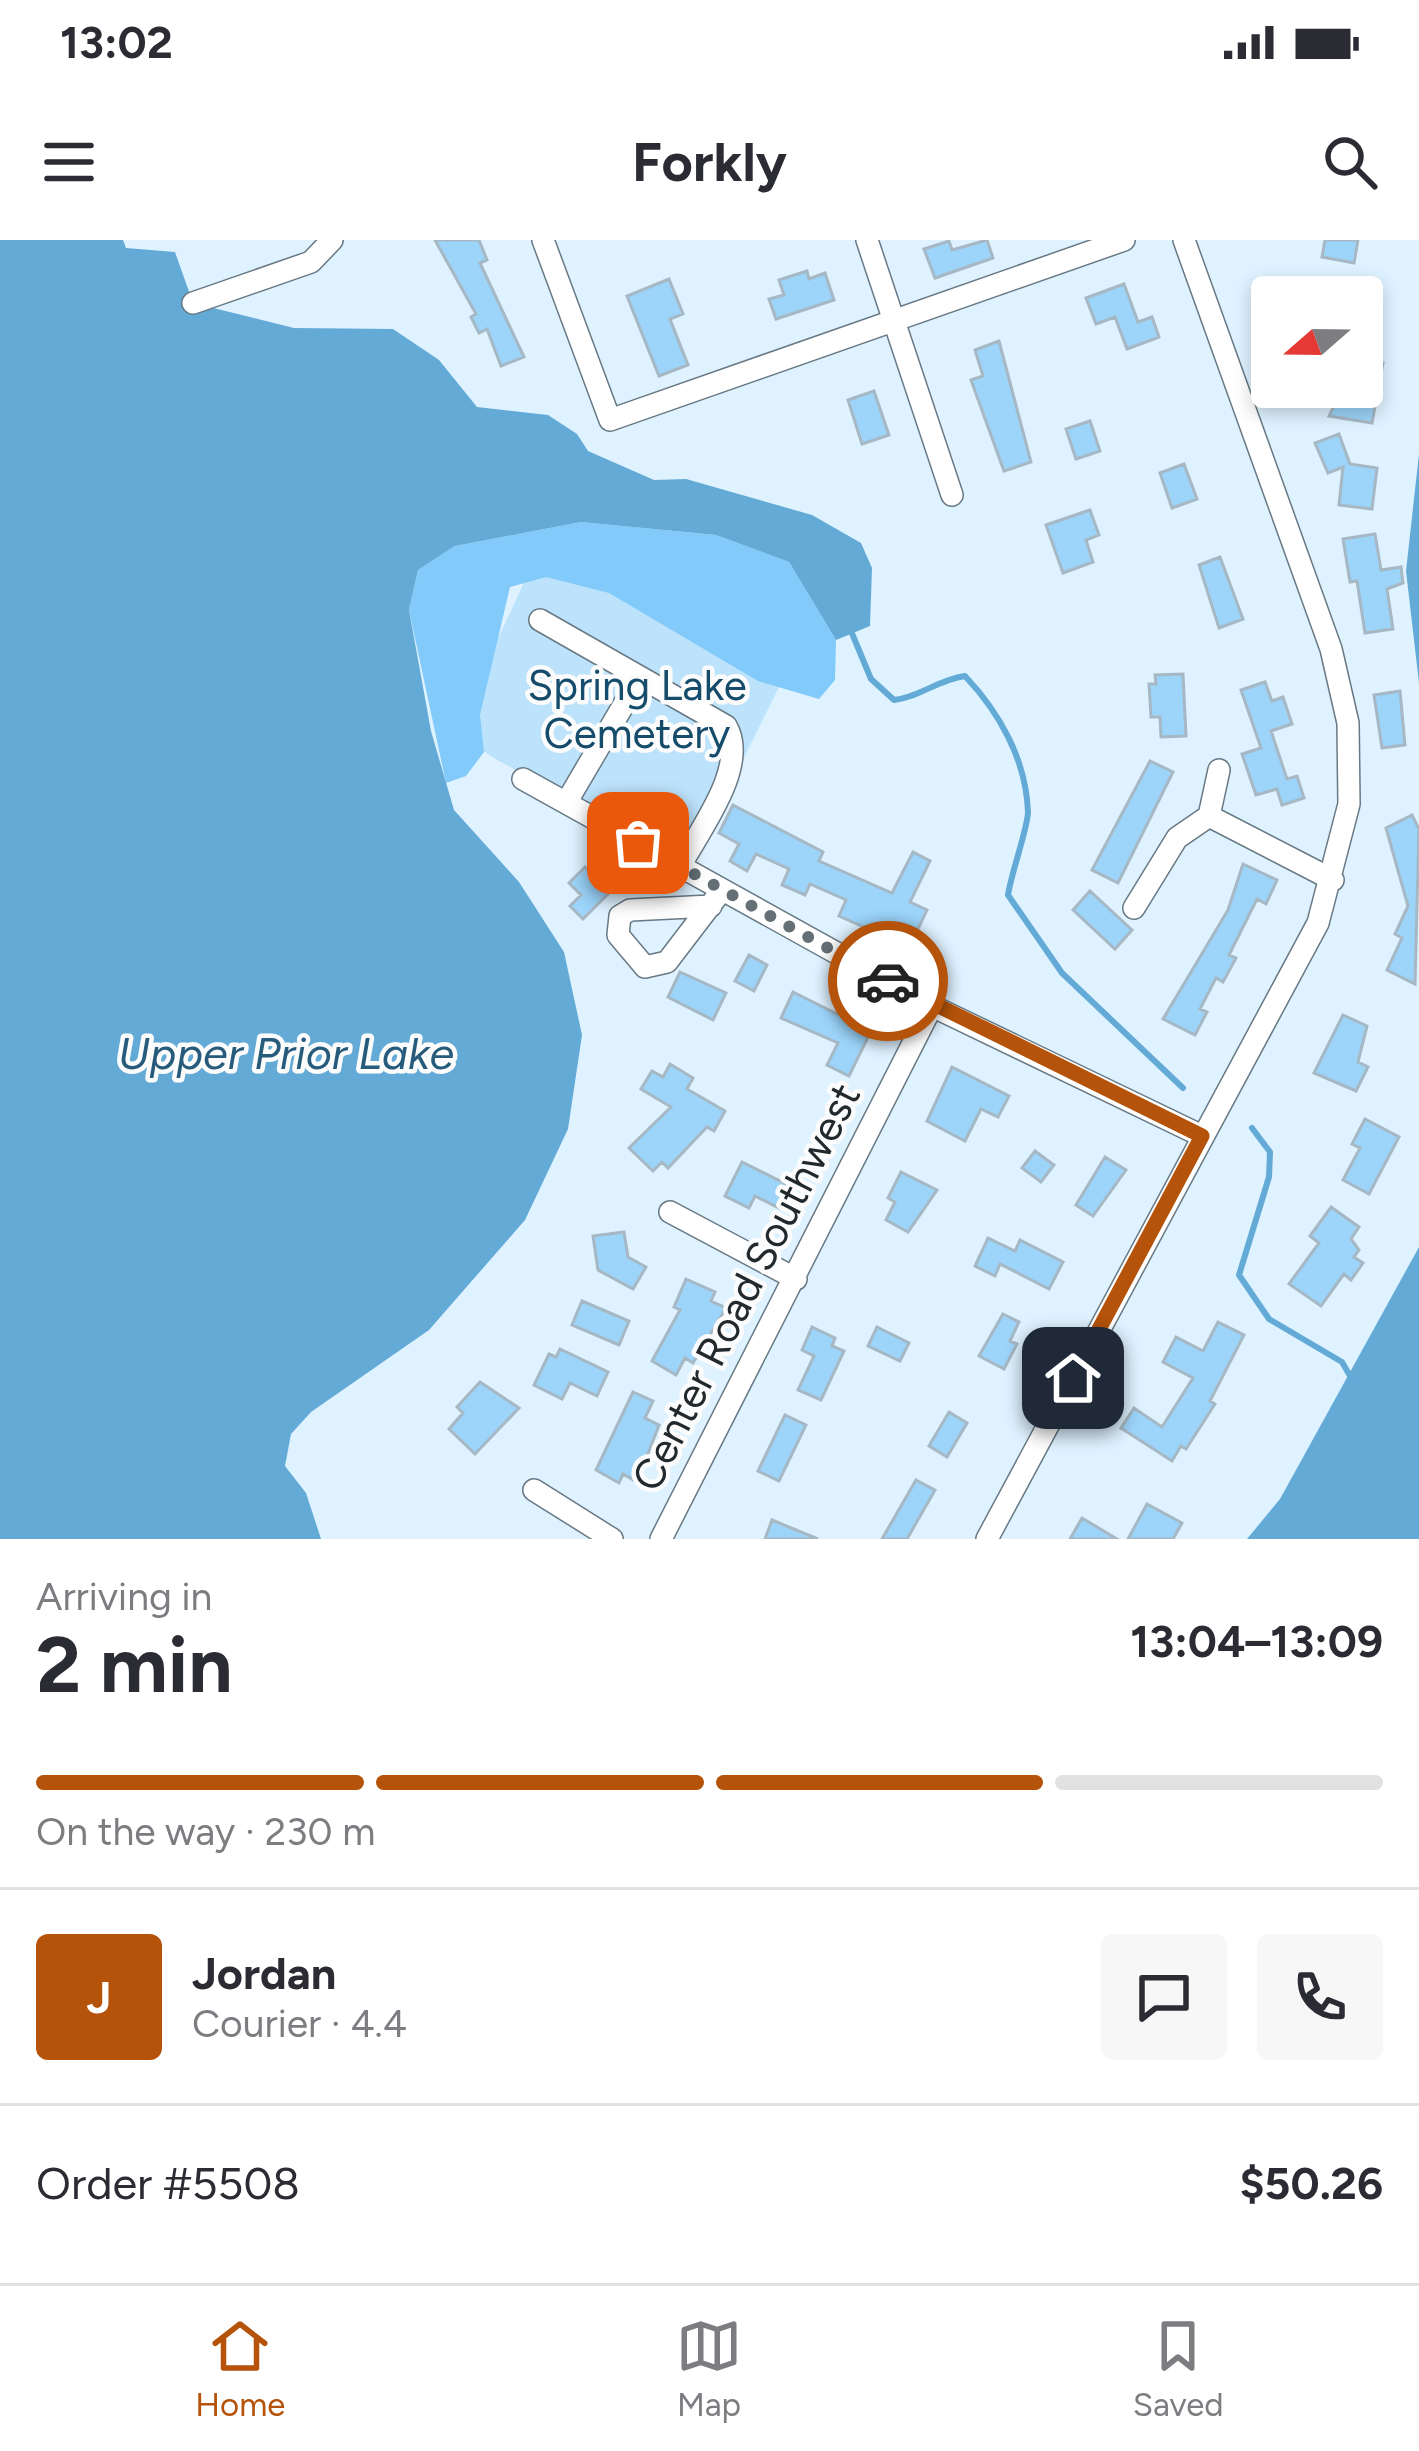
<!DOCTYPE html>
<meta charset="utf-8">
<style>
:root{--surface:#fff;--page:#f7f7f7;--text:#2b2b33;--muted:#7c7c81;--line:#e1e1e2;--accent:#b45309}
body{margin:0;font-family:Figtree,sans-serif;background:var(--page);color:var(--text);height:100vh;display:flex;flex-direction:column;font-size:45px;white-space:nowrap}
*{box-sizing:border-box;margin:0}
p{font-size:39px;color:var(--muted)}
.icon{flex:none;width:66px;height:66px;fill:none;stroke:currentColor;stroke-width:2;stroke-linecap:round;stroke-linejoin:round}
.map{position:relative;height:1299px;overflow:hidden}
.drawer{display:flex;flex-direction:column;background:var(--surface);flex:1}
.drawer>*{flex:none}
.needle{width:78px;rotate:250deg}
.buttons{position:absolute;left:1251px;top:36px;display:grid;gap:24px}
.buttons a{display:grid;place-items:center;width:132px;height:132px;border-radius:12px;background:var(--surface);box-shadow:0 6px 18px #0003;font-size:60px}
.pin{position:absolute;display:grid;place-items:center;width:102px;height:102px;color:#fff;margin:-51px;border-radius:24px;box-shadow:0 6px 18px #0006}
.courier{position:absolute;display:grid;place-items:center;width:120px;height:120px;margin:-60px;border:9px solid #b45309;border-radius:50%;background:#fff;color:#222;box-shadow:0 3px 15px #0007}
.overview em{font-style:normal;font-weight:700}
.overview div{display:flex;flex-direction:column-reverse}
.overview{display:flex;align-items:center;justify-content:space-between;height:204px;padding:0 36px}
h1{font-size:78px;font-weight:700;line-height:90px}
.bar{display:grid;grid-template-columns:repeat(4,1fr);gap:18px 12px;align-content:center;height:144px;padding:0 36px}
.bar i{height:15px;border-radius:9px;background:var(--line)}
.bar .current{background:var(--accent)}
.bar p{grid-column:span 4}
.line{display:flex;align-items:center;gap:30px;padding:0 36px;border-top:3px solid var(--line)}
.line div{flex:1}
.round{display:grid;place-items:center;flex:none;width:126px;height:126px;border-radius:12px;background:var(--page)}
.status{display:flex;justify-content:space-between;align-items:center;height:84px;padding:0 60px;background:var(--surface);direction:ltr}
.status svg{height:33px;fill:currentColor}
header{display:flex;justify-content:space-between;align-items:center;height:156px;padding:0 36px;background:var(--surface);font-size:54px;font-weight:700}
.dock{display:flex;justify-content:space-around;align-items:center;height:168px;border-top:3px solid var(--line);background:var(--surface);font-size:33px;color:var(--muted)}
.dock a{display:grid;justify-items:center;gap:6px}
.dock .current{color:var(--accent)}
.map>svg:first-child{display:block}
</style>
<div class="status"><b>13:02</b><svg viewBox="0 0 49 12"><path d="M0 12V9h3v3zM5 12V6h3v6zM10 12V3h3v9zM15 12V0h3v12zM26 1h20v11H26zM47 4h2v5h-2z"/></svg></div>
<header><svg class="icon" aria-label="menu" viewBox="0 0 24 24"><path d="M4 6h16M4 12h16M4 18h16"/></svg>Forkly<svg class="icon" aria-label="search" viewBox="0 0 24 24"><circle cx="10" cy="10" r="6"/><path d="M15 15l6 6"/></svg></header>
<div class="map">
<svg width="1419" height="1299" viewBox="0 0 1419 1299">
<rect width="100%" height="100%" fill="#dff2ff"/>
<path fill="#bde3fc" d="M 545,297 L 791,423 L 692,622 L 497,520 L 455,492 Z"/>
<path fill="#82caf9" d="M 581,282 L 716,295 L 789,322 L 836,400 L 835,440 L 819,459 L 758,441 L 609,353 L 546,337 L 510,347 L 480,475 L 484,512 L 466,536 L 446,543 L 409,370 L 418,330 L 455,306 Z"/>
<path fill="#63aad7" d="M 0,0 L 123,0 L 126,8 L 175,12 L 193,63 L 294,88 L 393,89 L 439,120 L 477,167 L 548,175 L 577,194 L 588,211 L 654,240 L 686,239 L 812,275 L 861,303 L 872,328 L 870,386 L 836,400 L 789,322 L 716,295 L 581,282 L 455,306 L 418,330 L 409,370 L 431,491 L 454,570 L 519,642 L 564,712 L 582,795 L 568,889 L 525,980 L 429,1090 L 311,1172 L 291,1194 L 285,1226 L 306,1253 L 321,1299 L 0,1299 Z
M 1419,214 L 1419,443 L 1406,331 Z
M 1419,1007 L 1419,1299 L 1247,1299 L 1280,1259 Z"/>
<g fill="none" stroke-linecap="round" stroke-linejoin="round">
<path stroke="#63aad7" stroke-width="6" d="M 851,391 L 871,439 L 894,460 C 920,457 937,440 965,436 C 999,472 1026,519 1028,572 C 1028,587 1011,634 1008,655 L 1062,733 L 1183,848
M 1252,888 L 1270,912 L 1269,937 L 1239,1035 L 1269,1079 L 1342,1122 L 1353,1141"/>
</g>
<path fill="#9cd4fa" stroke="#a6b8c4" stroke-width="3" d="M 435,0 L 479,0 L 487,20 L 480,23 L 524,117 L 501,126 L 487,89 L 479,93 L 471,77 L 476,74 Z
M 987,0 L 993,18 L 935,38 L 924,9 L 949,1 L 952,10 Z
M 1325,0 L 1358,0 L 1354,23 L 1322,17 Z
M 807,31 L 809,39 L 825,33 L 834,60 L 776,79 L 769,59 L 784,55 L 779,40 Z
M 669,39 L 683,74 L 670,79 L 688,125 L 659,136 L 627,56 Z
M 1124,44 L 1138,82 L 1152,77 L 1159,97 L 1127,109 L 1115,77 L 1096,84 L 1086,58 Z
M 999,101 L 1031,222 L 1004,231 L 971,140 L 983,136 L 975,110 Z
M 1362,119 L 1383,123 L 1372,183 L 1329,176 L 1343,147 L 1362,147 Z
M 874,151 L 889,195 L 862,204 L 848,160 Z
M 1090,181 L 1100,211 L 1076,219 L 1066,189 Z
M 1339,194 L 1350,224 L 1377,228 L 1372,269 L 1339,265 L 1343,227 L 1328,233 L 1315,203 Z
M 1184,224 L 1197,259 L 1172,268 L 1160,233 Z
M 1090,270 L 1099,295 L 1086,300 L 1093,322 L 1063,333 L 1046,285 Z
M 1375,294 L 1381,330 L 1401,327 L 1403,343 L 1387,349 L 1393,389 L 1365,393 L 1357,341 L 1350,342 L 1343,299 Z
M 1220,317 L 1243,379 L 1219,388 L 1199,325 Z
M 1183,434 L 1186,496 L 1161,497 L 1160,477 L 1151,477 L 1149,444 L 1156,444 L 1155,435 Z
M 1265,442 L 1272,461 L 1283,457 L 1292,484 L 1271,491 L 1287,539 L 1297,536 L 1304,558 L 1282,565 L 1277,549 L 1256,555 L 1242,514 L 1261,508 L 1241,450 Z
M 1400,451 L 1405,505 L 1382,508 L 1374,455 Z
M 1150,521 L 1173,532 L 1118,643 L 1092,630 Z
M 733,565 L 823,612 L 819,621 L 892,653 L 913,612 L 930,621 L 910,662 L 927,670 L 916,693 L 906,688 L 898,702 L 839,676 L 846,660 L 810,644 L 805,655 L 782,645 L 789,629 L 756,614 L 747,631 L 730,621 L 739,604 L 719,593 Z
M 1412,575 L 1419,589 L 1415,744 L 1387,730 L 1402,698 L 1395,694 L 1408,666 L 1386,588 Z
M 1243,624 L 1277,640 L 1266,664 L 1257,659 L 1229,715 L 1236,718 L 1223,742 L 1216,738 L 1200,769 L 1207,772 L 1195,795 L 1163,779 L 1228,670 Z
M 585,627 L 610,652 L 583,679 L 570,666 L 581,655 L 569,643 Z
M 1090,651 L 1132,690 L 1115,709 L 1073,670 Z
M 749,715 L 767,725 L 754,751 L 735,741 Z
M 680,732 L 726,753 L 713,780 L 668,757 Z
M 793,752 L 871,791 L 849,836 L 827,825 L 838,803 L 781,778 Z
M 1343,775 L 1367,786 L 1358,822 L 1368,827 L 1356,851 L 1314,833 Z
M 670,824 L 693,838 L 687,849 L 725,871 L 714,891 L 707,887 L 668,928 L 662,922 L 653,931 L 629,908 L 671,867 L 641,849 L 652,831 L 663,837 Z
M 952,827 L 1009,856 L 998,877 L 981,869 L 965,901 L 927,881 Z
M 1365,879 L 1399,897 L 1369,954 L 1343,940 L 1360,908 L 1352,904 Z
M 1035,911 L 1054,925 L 1041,942 L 1022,928 Z
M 1105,917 L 1126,930 L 1093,976 L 1076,965 Z
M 742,922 L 790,946 L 779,968 L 755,956 L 749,968 L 725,956 Z
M 901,932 L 937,950 L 908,992 L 886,980 L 895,962 L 888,958 Z
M 1331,967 L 1359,987 L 1351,999 L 1359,1010 L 1354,1017 L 1363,1023 L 1351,1040 L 1344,1034 L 1321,1066 L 1289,1044 L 1319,1003 L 1310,996 Z
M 624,992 L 628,1017 L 646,1027 L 633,1049 L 598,1030 L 593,996 Z
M 988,998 L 1015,1011 L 1020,1000 L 1063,1022 L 1049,1049 L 1000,1024 L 995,1036 L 975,1026 Z
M 686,1039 L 715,1052 L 711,1061 L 726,1068 L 693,1123 L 685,1118 L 676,1135 L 652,1121 L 680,1070 L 674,1067 Z
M 582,1061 L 629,1081 L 619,1105 L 572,1085 Z
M 1003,1074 L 1019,1082 L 1010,1101 L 1017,1104 L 1004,1129 L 979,1116 Z
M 1218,1082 L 1244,1095 L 1210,1161 L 1215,1164 L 1186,1209 L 1181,1206 L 1172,1221 L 1121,1188 L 1134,1168 L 1162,1187 L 1193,1138 L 1163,1122 L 1176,1097 L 1203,1111 Z
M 812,1087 L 835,1098 L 832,1106 L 844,1111 L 821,1160 L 798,1150 L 814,1116 L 802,1110 Z
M 877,1087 L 909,1103 L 900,1121 L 868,1106 Z
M 560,1109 L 608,1132 L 597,1156 L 570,1143 L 562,1159 L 534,1145 L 549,1114 L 556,1117 Z
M 480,1142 L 519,1168 L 475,1214 L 449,1189 L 463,1173 L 457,1167 Z
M 633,1152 L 653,1161 L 645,1178 L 659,1185 L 637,1242 L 623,1234 L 619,1243 L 596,1230 Z
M 949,1172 L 967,1183 L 947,1217 L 929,1206 Z
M 785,1175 L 806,1185 L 779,1241 L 758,1231 Z
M 916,1240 L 935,1250 L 907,1299 L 882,1299 Z
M 1147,1264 L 1182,1283 L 1173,1299 L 1128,1299 Z
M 1082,1278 L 1117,1299 L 1070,1299 Z
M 772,1280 L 818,1299 L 765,1299 Z"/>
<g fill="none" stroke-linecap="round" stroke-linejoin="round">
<g stroke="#687984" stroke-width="24">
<path id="minor" d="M 543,0 L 610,180 L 1124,0
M 867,0 L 952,255
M 193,63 L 311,22 L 332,0
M 540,380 L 726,486 C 750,526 698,592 679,628
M 523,539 L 932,766 L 1202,896
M 566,563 L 640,437
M 1209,576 L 1333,640
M 711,666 L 630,670 L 620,676 L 618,695 L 645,727 L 667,722 L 722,650
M 1134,668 L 1177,598 L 1209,576 L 1219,530
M 670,972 L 796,1039
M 534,1250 L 612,1299
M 661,1299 L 932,766
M 987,1299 L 1318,683 L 1349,564 L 1348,483 L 1331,409 L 1184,0"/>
</g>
<use href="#minor" stroke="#fff" stroke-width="21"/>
</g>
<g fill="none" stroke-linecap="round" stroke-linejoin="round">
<path stroke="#646f76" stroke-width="12" stroke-dasharray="0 21.6" d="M 638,603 L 888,741"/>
<path stroke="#b45309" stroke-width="15" d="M 888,741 L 1202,896 L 1073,1138"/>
</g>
<g text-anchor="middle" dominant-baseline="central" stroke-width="9" stroke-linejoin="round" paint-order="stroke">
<g font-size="42" fill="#154c6b" stroke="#fcfcfc">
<text x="637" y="445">Spring Lake<tspan x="637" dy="48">Cemetery</tspan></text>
</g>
<g font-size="42" fill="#22292d" stroke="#fcfcfc">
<text transform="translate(746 1047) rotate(-63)">Center Road Southwest</text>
</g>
<g font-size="45" font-style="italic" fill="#265b7b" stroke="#fcfcfc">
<text x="286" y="813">Upper Prior Lake</text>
</g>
</g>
</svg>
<div class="buttons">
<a><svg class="needle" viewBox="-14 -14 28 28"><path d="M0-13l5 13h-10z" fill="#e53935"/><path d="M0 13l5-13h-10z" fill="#7c7c81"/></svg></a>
</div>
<div class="pin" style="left:638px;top:603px;background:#ea580c"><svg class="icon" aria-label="bag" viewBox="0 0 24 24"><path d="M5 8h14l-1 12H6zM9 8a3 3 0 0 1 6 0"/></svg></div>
<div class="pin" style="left:1073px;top:1138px;background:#1f2937"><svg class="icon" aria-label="home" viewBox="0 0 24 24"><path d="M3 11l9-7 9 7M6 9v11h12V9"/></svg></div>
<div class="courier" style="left:888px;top:741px"><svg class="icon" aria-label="car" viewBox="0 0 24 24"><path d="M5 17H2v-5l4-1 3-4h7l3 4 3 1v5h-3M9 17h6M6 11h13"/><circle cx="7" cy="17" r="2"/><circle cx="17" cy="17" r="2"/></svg></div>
</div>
<section class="drawer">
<div class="overview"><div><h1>2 min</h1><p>Arriving in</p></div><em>13:04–13:09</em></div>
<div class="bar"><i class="current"></i><i class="current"></i><i class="current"></i><i></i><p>On the way · 230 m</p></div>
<div class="line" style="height:216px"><b class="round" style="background:var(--accent);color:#fff">J</b><div><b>Jordan</b><p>Courier · 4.4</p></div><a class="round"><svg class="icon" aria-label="chat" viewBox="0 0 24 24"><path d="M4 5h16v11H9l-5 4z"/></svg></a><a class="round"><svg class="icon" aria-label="phone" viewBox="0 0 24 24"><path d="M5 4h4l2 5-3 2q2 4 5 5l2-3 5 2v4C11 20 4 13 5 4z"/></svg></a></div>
<div class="line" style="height:156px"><div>Order #5508</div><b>$50.26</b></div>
</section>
<nav class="dock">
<a class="current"><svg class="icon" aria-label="home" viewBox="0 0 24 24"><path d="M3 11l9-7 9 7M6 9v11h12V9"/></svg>Home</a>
<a><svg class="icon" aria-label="map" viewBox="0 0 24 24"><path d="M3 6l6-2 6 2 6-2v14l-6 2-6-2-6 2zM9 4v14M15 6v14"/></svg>Map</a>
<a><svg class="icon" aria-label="saved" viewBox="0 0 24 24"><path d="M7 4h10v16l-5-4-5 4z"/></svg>Saved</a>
</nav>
